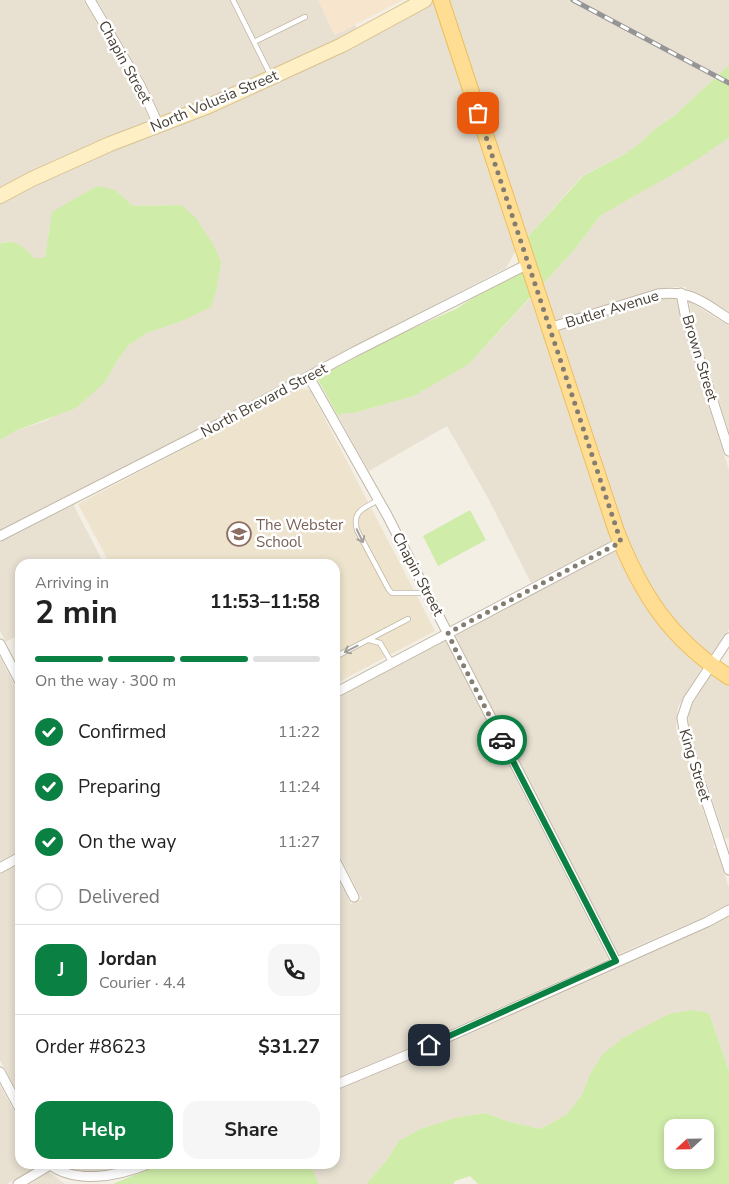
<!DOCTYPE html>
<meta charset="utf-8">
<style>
:root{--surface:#fff;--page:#f6f6f6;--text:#222;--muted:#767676;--line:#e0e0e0;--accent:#0b8043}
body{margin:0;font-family:"Nunito Sans",sans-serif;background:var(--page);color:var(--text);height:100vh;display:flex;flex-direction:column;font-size:19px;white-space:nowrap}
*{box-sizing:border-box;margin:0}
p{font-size:16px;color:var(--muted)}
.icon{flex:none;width:28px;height:28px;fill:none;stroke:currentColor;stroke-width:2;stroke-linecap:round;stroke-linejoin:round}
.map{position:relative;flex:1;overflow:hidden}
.side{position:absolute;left:15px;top:559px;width:325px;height:610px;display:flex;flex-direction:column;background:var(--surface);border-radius:15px;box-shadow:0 2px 8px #0003}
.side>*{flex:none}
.needle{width:32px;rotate:248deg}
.controls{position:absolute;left:664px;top:1119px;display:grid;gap:10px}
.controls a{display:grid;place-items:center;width:50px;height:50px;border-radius:10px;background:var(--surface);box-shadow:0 2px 8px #0003;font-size:25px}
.pin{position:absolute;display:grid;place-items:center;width:42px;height:42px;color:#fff;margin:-21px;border-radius:10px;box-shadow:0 2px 8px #0006}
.courier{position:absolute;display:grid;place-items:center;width:50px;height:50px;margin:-25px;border:4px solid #0b8043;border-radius:50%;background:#fff;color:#222;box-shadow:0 1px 6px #0007}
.summary em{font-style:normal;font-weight:700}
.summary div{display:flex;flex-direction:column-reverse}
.summary{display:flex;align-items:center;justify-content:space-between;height:85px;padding:0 20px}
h1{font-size:32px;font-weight:700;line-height:38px}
.bar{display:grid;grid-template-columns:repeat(4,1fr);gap:8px 5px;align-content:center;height:60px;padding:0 20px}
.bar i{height:6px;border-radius:4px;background:var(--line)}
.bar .active{background:var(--accent)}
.bar p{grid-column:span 4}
.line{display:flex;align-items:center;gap:12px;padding:0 20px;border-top:1px solid var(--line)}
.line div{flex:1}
.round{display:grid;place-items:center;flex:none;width:52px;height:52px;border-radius:15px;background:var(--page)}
ol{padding:0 20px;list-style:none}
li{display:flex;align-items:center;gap:15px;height:55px}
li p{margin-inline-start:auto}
li .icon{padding:5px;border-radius:50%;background:var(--accent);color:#fff;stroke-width:4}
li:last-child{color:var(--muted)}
li i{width:28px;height:28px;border:2px solid var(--line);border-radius:50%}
.action{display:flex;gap:10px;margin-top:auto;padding:10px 20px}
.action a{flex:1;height:58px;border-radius:15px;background:var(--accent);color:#fff;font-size:20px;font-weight:700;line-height:58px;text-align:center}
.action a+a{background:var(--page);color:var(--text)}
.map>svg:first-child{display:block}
</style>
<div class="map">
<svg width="729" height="1184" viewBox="0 0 729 1184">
<rect width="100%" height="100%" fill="#f4efe5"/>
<path fill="#e8e1d2" d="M 0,0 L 83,0 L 135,88 L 151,123 L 0,190 Z
M 97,0 L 318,0 L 335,35 L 355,25 L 358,31 L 271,74 L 162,119 L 145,82 Z
M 435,0 L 517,249 L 506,268 L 351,348 L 229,414 L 0,530 L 0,440 L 15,431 L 48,420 L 105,382 L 119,358 L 129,345 L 147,333 L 182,321 L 181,205 L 133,206 L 115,190 L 49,227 L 48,243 L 45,258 L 34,258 L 8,241 L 0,244 L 0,202 L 35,184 L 112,149 L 276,84 L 345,49 Z
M 447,0 L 729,0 L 729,65 L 674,116 L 656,128 L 639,144 L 623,155 L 582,176 L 526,239 Z
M 729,138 L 729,312 L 700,294 L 686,289 L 686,287 L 673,287 L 657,289 L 553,321 L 542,285 L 575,249 L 601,215 Z
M 672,297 L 676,298 L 680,316 L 729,470 L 729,629 L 710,657 L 686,635 L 647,584 L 624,535 L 556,331 L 659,299 Z
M 530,298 L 614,540 L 531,583 L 488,498 L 447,426 L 369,471 L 338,416 L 343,413 L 354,413 L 414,396 L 469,364 Z
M 689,301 L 729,326 L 729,432 L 691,313 Z
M 75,504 L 74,506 L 104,564 L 20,564 L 20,634 L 6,642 L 0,631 L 0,542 Z
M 617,549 L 703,666 L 678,707 L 676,728 L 714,844 L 713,848 L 716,848 L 729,888 L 729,904 L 704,917 L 619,954 L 571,863 L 455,635 Z
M 445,640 L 608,959 L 410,1048 L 335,1079 L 335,873 L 351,904 L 362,899 L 335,847 L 335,699 Z
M 0,657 L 20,696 L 20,851 L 0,862 Z
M 712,673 L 729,683 L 729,839 L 725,838 L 688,726 L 689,709 Z
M 20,863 L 20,1097 L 0,1060 L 0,874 Z
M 729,916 L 729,1071 L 709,1013 L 590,1074 L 582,1095 L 566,1115 L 540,1129 L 507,1121 L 485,1113 L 455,1118 L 420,1129 L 399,1141 L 386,1161 L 366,1184 L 319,1184 L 310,1164 L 335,1164 L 335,1090 L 414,1058 L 709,926 Z
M 0,1085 L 20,1122 L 20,1164 L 43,1164 L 7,1184 L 0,1184 Z
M 57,1164 L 135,1164 L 111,1174 L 82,1178 Z
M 49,1172 L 65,1184 L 30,1184 Z"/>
<path fill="#f8e5cd" d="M 318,0 L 403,0 L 335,35 Z"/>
<path fill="#eee4cd" d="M 298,389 L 310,390 L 435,631 L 335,684 L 335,564 L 110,564 L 78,504 Z"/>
<path fill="#cfeca9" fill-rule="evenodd" d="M 729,65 L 729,138 L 687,166 L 601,215 L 575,249 L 542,285 L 526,239 L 583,176 L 623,155 L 639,144 L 656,128 L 674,116 Z
M 97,186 L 115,190 L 133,206 L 181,205 L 196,218 L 216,249 L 221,263 L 216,291 L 211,307 L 182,321 L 147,333 L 129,345 L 119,358 L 105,382 L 76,408 L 15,431 L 0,440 L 0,244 C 16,238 24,247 34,258 L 45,258 L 52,212 Z
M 525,271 L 532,295 L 469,364 L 414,396 L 354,413 L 343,413 L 338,416 L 317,378 L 398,335 L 456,309 L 479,294 Z
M 470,510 L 486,540 L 438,566 L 423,536 Z
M 692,1010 L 709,1013 L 729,1071 L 729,1184 L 478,1184 L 470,1176 L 455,1181 L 453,1184 L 366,1184 L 386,1161 L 399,1141 L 420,1129 L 455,1118 L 485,1113 L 507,1121 L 540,1129 L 566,1115 L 582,1095 L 590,1074 L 603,1054 L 623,1038 L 669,1014 ZM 672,1128 L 705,1128 L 705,1160 L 672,1160 Z
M 161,1164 L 310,1164 L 319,1184 L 113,1184 Z"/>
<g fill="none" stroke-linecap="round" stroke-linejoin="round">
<g stroke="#c0b7a6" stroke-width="6">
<path id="service" d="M 233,0 L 271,76
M 254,42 L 305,17
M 378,500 C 363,509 352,511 357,530 L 389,590 L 392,593 L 426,593
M 369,640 L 380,643 L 392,663
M 335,657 L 408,619"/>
</g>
<g stroke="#c0b7a6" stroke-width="11">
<path id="minor" d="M 90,0 L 140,85 L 159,126
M 681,293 L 685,314 L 729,451
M 549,328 L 658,294 C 691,290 703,302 729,319
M 309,377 L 387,515 L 616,961
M 0,536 L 231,418 L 354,352 L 528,264
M 729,638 L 688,700 L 682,718 L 685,736 L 729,870
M 0,644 L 20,682
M 335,693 L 621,542
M 335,860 L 354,897
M 0,868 L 20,857
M 0,1072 L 20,1109
M 335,1085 L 412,1053 L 707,922 L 729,910
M 49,1164 C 75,1184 116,1177 148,1164
M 18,1184 L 50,1165"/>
</g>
<g stroke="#d8c390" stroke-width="16">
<path id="secondary" d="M 0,196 L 32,179 L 110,144 L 209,106 L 342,45 L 425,0"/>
</g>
<g stroke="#eebe58" stroke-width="17">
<path id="primary" d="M 441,0 L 616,530 C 641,594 670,639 729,677"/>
</g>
<use href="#service" stroke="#fff" stroke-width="4.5"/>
<use href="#minor" stroke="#fff" stroke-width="9"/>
<use href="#secondary" stroke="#ffefc4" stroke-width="14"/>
<use href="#primary" stroke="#ffde93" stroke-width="15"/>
<g stroke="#959595" stroke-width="5">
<path id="rail" d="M 573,0 L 729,83"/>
</g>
<use href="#rail" stroke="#fff" stroke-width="3" stroke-dasharray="9" stroke-linecap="butt"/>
</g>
<defs><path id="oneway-shaft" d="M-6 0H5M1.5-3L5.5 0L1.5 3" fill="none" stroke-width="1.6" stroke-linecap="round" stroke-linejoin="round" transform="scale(1.25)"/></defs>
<g stroke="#a39f9a">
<use href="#oneway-shaft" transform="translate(360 536) rotate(64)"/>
<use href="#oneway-shaft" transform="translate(351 649) rotate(153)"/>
</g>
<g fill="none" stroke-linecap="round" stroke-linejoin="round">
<path stroke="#847d72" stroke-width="5" stroke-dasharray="0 9" d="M 478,113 L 621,542 L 448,633 L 457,653 L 502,740"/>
<path stroke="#0b8043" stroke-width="6" d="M 429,1045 L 616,961 L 502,740"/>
</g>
<defs>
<g id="school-ring" transform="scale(1.25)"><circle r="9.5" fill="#fff" stroke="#8d6e63" stroke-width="1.5"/><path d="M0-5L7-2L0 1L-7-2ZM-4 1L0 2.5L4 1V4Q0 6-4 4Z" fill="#8d6e63"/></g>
</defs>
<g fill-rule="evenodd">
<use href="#school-ring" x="239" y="534"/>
</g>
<g text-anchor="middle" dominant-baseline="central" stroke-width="5" stroke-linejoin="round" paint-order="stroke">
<g font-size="15" fill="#473f34" stroke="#fff">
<text transform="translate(125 62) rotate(61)">Chapin Street</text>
<text transform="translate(214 101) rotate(-23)">North Volusia Street</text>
<text transform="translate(612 309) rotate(-17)">Butler Avenue</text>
<text transform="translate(700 358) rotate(73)">Brown Street</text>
<text transform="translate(264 400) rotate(-28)">North Brevard Street</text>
<text transform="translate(418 574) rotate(62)">Chapin Street</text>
<text transform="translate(695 765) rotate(73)">King Street</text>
</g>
<g font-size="15" fill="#785e54" stroke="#fff" text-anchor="start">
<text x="256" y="525">The Webster<tspan x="256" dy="17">School</tspan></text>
</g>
</g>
</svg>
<div class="controls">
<a><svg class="needle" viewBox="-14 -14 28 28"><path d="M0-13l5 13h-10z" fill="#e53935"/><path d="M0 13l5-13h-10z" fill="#767676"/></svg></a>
</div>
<div class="pin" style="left:478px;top:113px;background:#ea580c"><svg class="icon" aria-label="bag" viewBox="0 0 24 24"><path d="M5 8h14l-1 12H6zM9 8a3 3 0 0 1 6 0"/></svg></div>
<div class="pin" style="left:429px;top:1045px;background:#1f2937"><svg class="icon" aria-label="home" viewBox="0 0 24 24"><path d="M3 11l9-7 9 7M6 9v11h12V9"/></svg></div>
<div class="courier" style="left:502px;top:740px"><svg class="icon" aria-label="car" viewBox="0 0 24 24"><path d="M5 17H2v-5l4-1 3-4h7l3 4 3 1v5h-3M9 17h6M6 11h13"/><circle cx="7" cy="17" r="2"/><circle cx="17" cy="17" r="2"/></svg></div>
<section class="side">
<div class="summary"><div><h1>2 min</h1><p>Arriving in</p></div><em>11:53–11:58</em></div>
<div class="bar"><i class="active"></i><i class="active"></i><i class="active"></i><i></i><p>On the way · 300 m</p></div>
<ol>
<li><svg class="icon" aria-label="check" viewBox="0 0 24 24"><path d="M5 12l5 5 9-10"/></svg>Confirmed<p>11:22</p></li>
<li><svg class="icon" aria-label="check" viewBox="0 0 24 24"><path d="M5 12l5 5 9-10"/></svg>Preparing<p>11:24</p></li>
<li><svg class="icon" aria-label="check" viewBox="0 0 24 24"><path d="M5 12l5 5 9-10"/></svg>On the way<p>11:27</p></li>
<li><i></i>Delivered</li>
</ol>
<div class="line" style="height:90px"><b class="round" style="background:var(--accent);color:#fff">J</b><div><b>Jordan</b><p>Courier · 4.4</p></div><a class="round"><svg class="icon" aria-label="phone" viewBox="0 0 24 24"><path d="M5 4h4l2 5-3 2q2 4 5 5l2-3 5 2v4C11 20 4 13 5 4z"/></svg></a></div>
<div class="line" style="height:65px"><div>Order #8623</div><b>$31.27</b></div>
<div class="action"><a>Help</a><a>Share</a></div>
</section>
</div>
